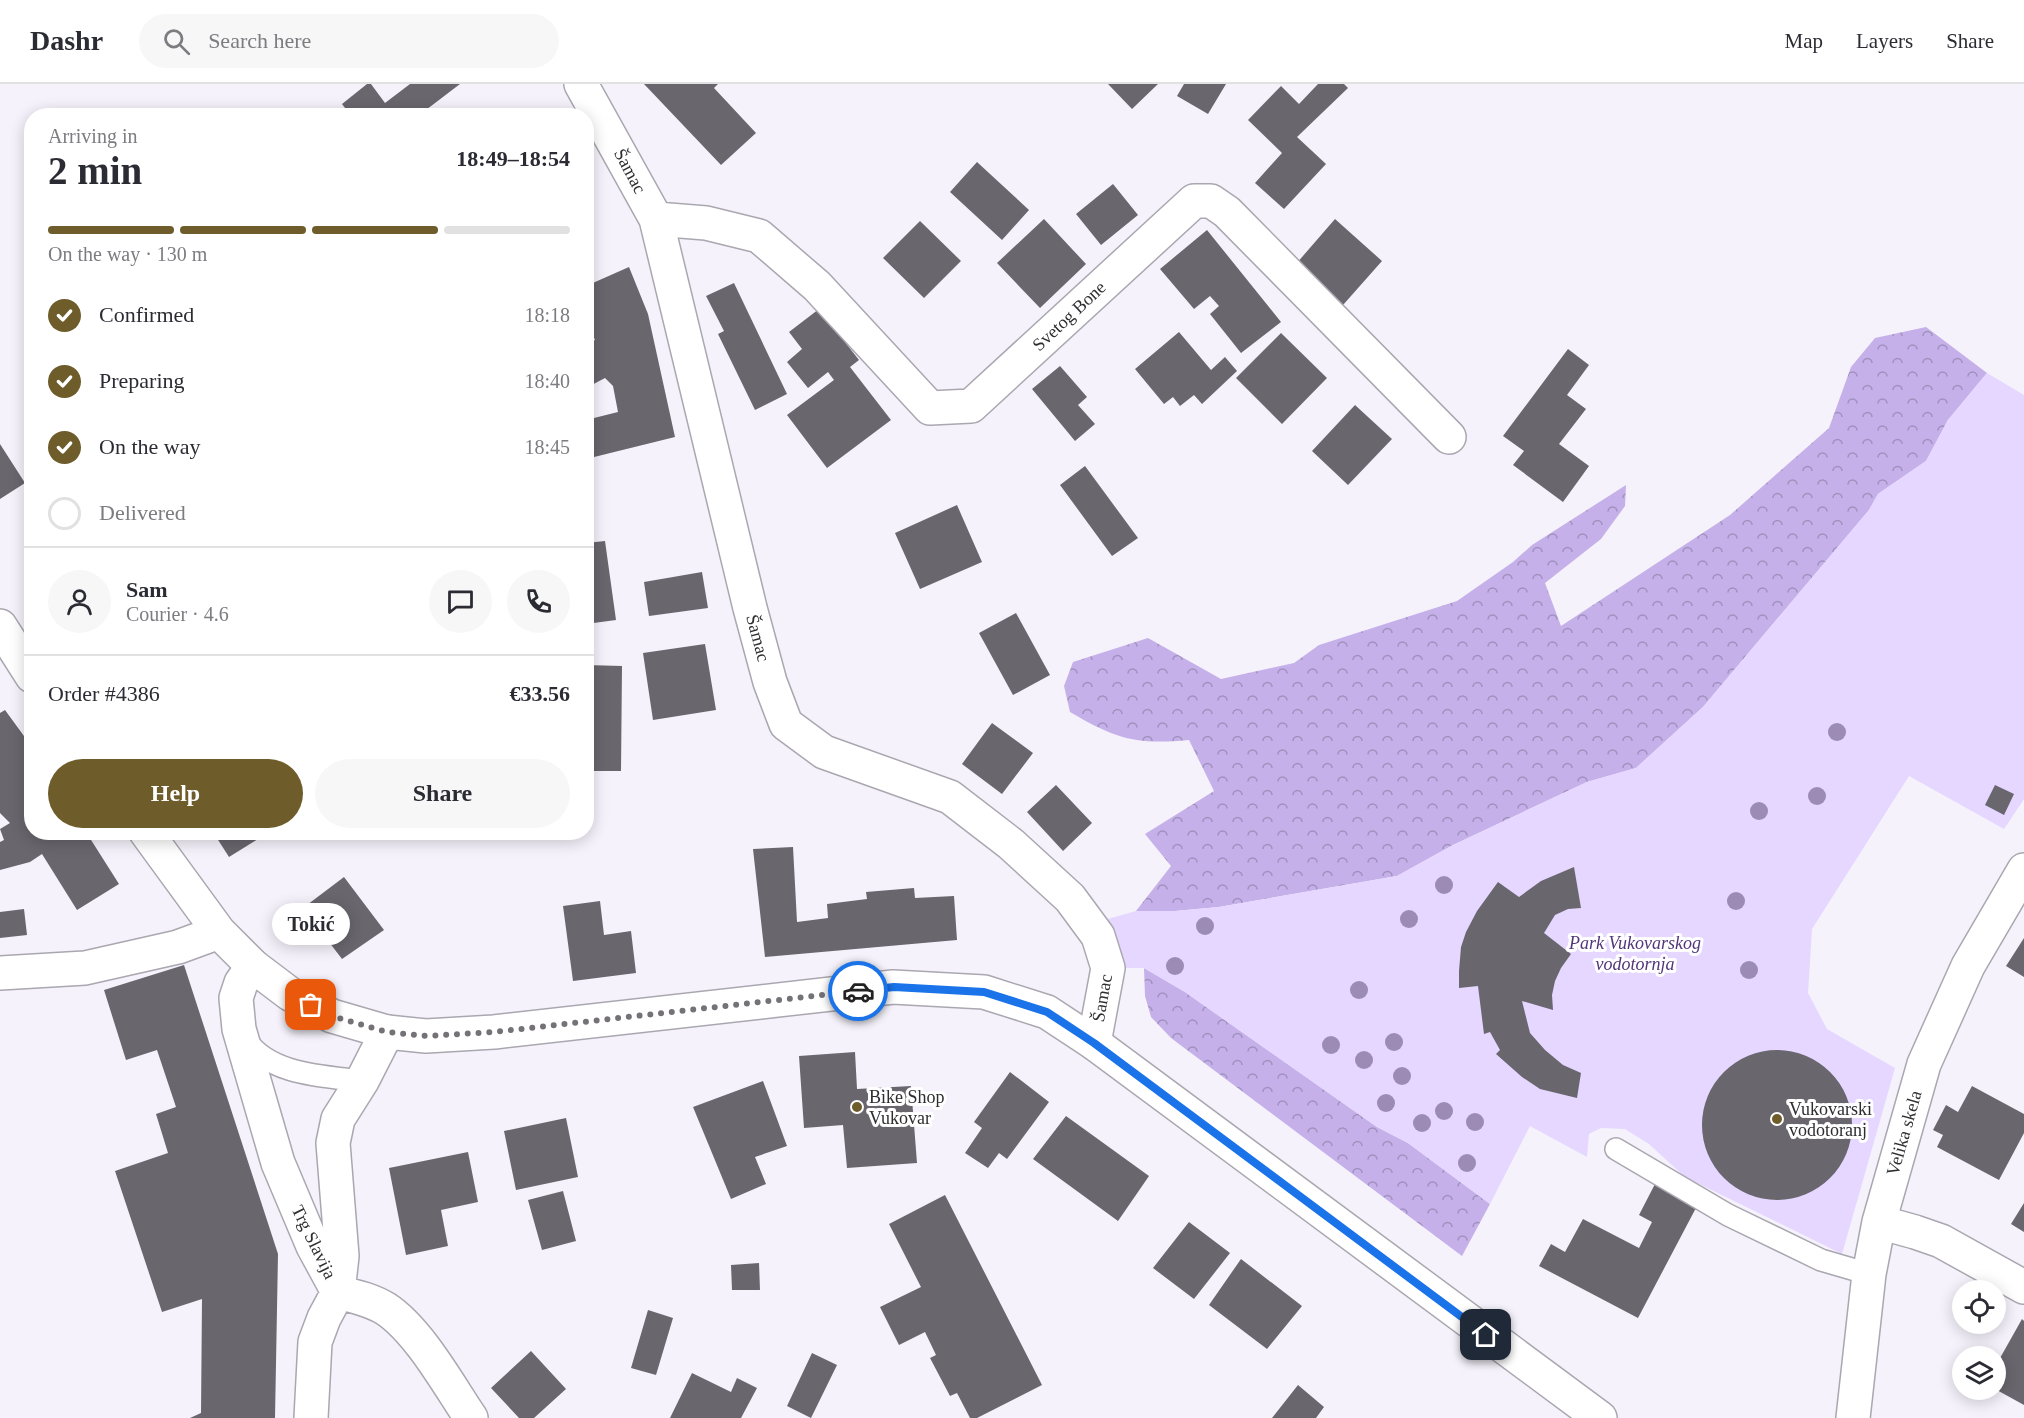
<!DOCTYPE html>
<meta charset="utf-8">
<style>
:root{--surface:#fff;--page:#f7f7f7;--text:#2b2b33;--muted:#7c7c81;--line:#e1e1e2;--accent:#6e5c2a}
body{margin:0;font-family:"Times New Roman",serif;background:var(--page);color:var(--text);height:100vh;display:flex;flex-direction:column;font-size:22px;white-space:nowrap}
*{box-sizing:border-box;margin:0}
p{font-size:20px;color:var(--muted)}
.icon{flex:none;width:33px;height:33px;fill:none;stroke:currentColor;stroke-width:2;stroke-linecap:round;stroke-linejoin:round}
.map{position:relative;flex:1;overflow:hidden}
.panel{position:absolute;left:24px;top:24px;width:570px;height:732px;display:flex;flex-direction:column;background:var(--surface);border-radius:24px;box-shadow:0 3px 15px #0003}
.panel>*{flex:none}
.tools{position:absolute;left:1952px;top:1196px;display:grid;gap:12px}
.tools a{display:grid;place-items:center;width:54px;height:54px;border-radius:50%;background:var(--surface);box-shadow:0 3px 15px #0003;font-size:30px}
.pin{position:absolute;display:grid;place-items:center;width:51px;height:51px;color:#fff;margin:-26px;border-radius:12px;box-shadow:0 3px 9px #0006}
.courier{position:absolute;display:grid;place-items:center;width:60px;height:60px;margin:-30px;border:4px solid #1a73e8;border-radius:50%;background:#fff;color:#222;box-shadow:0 2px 8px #0007}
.bubble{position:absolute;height:42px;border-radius:21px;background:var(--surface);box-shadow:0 3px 15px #0003;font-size:20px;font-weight:700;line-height:42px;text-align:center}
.head em{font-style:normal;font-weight:700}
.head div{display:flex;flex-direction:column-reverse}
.head{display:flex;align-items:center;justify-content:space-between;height:102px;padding:0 24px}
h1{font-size:39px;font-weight:700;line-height:45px}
.bar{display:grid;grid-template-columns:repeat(4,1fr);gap:9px 6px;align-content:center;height:72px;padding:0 24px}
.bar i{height:8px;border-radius:4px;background:var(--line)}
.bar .on{background:var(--accent)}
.bar p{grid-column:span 4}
.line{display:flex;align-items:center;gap:15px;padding:0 24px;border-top:2px solid var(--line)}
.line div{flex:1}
.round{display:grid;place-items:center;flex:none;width:63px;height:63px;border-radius:32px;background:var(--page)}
ol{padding:0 24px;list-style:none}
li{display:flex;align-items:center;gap:18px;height:66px}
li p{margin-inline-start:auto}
li .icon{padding:6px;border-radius:50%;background:var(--accent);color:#fff;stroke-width:4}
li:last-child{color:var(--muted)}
li i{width:33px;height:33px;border:3px solid var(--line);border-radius:50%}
.button{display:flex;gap:12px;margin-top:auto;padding:12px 24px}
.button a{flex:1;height:69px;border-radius:36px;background:var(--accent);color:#fff;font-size:24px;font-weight:700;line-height:69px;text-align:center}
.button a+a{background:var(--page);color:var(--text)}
header{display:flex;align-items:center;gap:36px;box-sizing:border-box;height:84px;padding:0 30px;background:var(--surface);border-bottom:2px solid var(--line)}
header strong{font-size:28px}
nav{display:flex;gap:33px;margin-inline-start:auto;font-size:21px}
.search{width:420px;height:54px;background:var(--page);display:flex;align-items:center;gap:15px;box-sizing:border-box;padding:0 21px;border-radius:33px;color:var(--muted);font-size:22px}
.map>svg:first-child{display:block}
</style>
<header>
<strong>Dashr</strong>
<div class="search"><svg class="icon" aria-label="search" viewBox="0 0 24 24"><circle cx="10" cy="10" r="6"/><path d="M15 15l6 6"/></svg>Search here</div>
<nav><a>Map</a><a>Layers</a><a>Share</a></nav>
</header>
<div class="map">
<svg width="2024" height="1334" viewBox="0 0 2024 1334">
<defs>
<pattern id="forest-crowns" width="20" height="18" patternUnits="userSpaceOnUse" patternTransform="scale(1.5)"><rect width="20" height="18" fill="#c5b0e9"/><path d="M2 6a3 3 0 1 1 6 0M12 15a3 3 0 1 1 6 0" fill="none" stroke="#a090bd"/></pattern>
</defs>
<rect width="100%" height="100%" fill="#f5f2fb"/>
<path fill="url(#forest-crowns)" d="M 1926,243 L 1987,289 L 1948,336 L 1926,377 L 1878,410 L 1869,426 L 1703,623 L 1636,684 L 1587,698 L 1453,761 L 1397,792 L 1219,823 L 1175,827 L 1136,827 L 1171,782 L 1145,750 L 1214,707 L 1189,656 C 1136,661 1116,655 1070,628 L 1064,602 L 1073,578 L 1148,554 L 1221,595 L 1294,579 L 1319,561 L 1457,517 L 1513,478 L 1532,461 L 1626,401 L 1625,422 L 1601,455 L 1545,499 L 1561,542 L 1730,431 L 1829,344 L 1851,283 L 1875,254 Z
M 1144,884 L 1185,908 L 1377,1043 L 1408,1059 L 1490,1120 L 1462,1172 L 1171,954 L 1151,933 L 1145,912 Z"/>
<path fill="#e5d7ff" d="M 1987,289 L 2024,311 L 2024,715 L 2004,745 L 1909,692 L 1812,845 L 1808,909 L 1827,945 L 1895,984 L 1842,1170 L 1685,1093 L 1649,1060 L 1625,1045 L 1601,1044 L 1589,1050 L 1587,1073 L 1530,1042 L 1490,1120 L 1408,1059 L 1377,1043 L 1185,908 L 1144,884 L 1108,884 L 1090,840 L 1136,827 L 1175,827 L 1219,823 L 1397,792 L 1453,761 L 1587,698 L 1636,684 L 1703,623 L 1869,426 L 1878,410 L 1926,377 L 1948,336 Z"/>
<path fill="#69666e" d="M 367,0 L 371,0 L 385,19 L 410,0 L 460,0 L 418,32 L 351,32 L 342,20 Z
M 644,0 L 718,0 L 714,4 L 756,49 L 721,81 Z
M 1108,0 L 1158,0 L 1132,25 Z
M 1184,0 L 1226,0 L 1208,30 L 1177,12 Z
M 1318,0 L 1344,0 L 1348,4 L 1297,53 L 1326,80 L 1284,125 L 1255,99 L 1282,69 L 1248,36 L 1281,2 L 1299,20 Z
M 977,78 L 1029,126 L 1002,156 L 950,108 Z
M 1113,100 L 1138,131 L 1101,161 L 1076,130 Z
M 1044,135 L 1086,180 L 1040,224 L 997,179 Z
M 1335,135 L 1382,177 L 1343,221 L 1296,180 Z
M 920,137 L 961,177 L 924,214 L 883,174 Z
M 1207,146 L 1281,238 L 1241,269 L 1210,230 L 1219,222 L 1210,212 L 1194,225 L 1160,185 Z
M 629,183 L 648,230 L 675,353 L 586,375 L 586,336 L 618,328 L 613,302 L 605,294 L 586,304 L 586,260 L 595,256 L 586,235 L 586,202 Z
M 734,199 L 787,310 L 755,326 L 718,250 L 724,247 L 706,212 Z
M 819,225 L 859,276 L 850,283 L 891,336 L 827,384 L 787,331 L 834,296 L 828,288 L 808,304 L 787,278 L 802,265 L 789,248 Z
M 1179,248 L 1211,286 L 1225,273 L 1237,287 L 1202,320 L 1194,311 L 1180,322 L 1173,313 L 1164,320 L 1135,285 Z
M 1281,249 L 1327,294 L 1282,340 L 1236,294 Z
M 1568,265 L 1589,281 L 1567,311 L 1586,325 L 1559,360 L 1589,382 L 1563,418 L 1513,381 L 1524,367 L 1503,352 Z
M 1060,282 L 1087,313 L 1078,321 L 1095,340 L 1075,357 L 1032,305 Z
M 1355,321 L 1392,355 L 1348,401 L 1312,367 Z
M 0,360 L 25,399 L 0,415 Z
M 1085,382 L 1138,454 L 1112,472 L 1060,401 Z
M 957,421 L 982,478 L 920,505 L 895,449 Z
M 605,457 L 616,536 L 586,540 L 586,459 Z
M 702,488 L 708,524 L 649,532 L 644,498 Z
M 1016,529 L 1050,591 L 1013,611 L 979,549 Z
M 705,560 L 716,626 L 653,636 L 643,569 Z
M 586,581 L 622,582 L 621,687 L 586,687 Z
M 5,626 L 32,663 L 32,748 L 86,748 L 119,800 L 77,826 L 42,770 L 30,778 L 0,786 L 0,758 L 4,756 L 0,745 L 10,739 L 0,729 L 0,629 Z
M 992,639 L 1033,669 L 1002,710 L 962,680 Z
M 1056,701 L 1092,739 L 1063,767 L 1027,728 Z
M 1995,701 L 2014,710 L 2004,731 L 1985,721 Z
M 213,748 L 269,748 L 229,773 Z
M 793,763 L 797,838 L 828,834 L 827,820 L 867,815 L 866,808 L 914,804 L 915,814 L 954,812 L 957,856 L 765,873 L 753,765 Z
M 1574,783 L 1581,824 L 1568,825 L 1555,831 L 1544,849 L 1571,870 L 1561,884 L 1555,897 L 1552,911 L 1553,926 L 1522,917 L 1530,949 L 1545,966 L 1563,981 L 1581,989 L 1577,1014 L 1540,1005 L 1522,993 L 1496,970 L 1500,966 L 1490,948 L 1484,950 L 1478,902 L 1459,904 L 1459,887 L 1461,863 L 1466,848 L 1477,827 L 1498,798 L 1519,813 L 1541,797 Z
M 344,793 L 384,846 L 342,875 L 303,824 Z
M 600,817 L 604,851 L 631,847 L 636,889 L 573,897 L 563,822 Z
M 24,825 L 27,851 L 0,854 L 0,828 Z
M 2024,854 L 2024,893 L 2006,882 Z
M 184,881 L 278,1170 L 275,1334 L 190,1334 L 201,1329 L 202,1215 L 162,1228 L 115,1087 L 168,1069 L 156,1030 L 176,1023 L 157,966 L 126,976 L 104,906 Z
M1702 1041a75 75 0 1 1 150 0a75 75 0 1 1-150 0Z
M 855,968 L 857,1005 L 911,1002 L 917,1079 L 847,1084 L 843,1041 L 804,1044 L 799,972 Z
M 1010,988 L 1049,1018 L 1007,1075 L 999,1069 L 988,1084 L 965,1069 L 982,1044 L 974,1038 Z
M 763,997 L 787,1062 L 755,1073 L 766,1100 L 731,1115 L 693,1023 Z
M 1972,1002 L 2024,1030 L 2024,1049 L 1999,1096 L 1937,1063 L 1943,1051 L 1933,1046 L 1946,1021 L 1958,1028 Z
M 1066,1032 L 1149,1092 L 1118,1137 L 1033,1075 Z
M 566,1034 L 578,1093 L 516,1106 L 504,1047 Z
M 468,1068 L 478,1118 L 441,1126 L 448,1162 L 406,1171 L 389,1084 Z
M 1655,1100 L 1697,1122 L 1638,1234 L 1539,1182 L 1551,1160 L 1565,1168 L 1583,1135 L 1639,1164 L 1652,1138 L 1639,1131 Z
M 563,1107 L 576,1157 L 542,1166 L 528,1116 Z
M 945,1111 L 1042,1301 L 977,1334 L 970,1334 L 957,1309 L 950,1312 L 930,1274 L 936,1271 L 925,1248 L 899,1261 L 880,1223 L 921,1203 L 889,1140 Z
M 2024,1119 L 2024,1148 L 2011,1140 Z
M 1189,1138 L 1230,1169 L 1194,1215 L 1153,1184 Z
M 1241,1175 L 1302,1222 L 1267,1265 L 1209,1221 Z
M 759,1179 L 760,1206 L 732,1206 L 731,1181 Z
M 648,1226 L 673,1234 L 656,1291 L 631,1284 Z
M 2022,1235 L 2024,1237 L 2024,1321 L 1995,1305 L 1995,1283 Z
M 531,1267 L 566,1305 L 534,1334 L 519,1334 L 491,1304 Z
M 812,1269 L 837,1281 L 811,1334 L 787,1322 Z
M 692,1289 L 731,1308 L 737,1294 L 757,1304 L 741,1334 L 670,1334 Z
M 1298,1301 L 1324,1323 L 1316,1334 L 1272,1334 Z"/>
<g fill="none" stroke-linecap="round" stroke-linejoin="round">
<g stroke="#aaa7b0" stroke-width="24">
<path id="service" d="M 246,956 C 270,991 323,992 362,997
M 1616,1065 L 1728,1131 L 1821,1176 L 1869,1190"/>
</g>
<g stroke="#aaa7b0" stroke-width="36">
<path id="minor" d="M 581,0 L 656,135 L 750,524 L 770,598 L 786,640 L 824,668 L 950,713 L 1011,760 L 1070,814 L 1098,852 L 1108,884 L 1094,959
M 656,135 L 706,139 L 759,152 L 817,202 L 930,324 L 971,322 L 1194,117 L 1211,117 L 1227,128 L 1449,353
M 253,882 L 241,899 L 236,914 L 239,945 L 278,1079 L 313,1162 L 338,1208
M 1879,1138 L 1915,1148 L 1941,1157 L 2024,1203
M 338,1208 C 354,1212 372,1216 386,1225 C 419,1247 448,1300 471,1334
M 311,1334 L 315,1258 L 324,1234 L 338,1208 L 342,1172 L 333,1059 L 338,1035 L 362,997 L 387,948
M 1853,1334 L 1869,1190 L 1879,1138 L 1924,980 L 1968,882 L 2024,786"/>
</g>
<g stroke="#aaa7b0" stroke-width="36">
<path id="primary" d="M 0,542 L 32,592
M 146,748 L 219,848 L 253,882 L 290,910 L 332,932 L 387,948 L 426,952 L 494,948 L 893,903 L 984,908 L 1047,928 L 1094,959 L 1600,1334
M 0,889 L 85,884 L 178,863 L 219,848"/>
</g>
<use href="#service" stroke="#fff" stroke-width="21"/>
<use href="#minor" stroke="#fff" stroke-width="33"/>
<use href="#primary" stroke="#fff" stroke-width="33"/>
</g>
<g fill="#9c8bb4">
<circle cx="1837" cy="648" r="9"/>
<circle cx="1817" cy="712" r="9"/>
<circle cx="1759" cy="727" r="9"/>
<circle cx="1444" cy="801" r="9"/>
<circle cx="1736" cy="817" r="9"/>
<circle cx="1409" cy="835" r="9"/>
<circle cx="1205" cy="842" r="9"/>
<circle cx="1175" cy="882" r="9"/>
<circle cx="1749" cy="886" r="9"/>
<circle cx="1359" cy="906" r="9"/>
<circle cx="1394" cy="958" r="9"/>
<circle cx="1331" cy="961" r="9"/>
<circle cx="1364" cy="976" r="9"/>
<circle cx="1402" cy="992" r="9"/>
<circle cx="1386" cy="1019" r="9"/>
<circle cx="1444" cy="1027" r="9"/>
<circle cx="1475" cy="1038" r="9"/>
<circle cx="1422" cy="1039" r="9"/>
<circle cx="1467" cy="1079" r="9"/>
</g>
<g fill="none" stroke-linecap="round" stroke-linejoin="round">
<path stroke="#747277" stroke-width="6" stroke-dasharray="0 10.8" d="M 311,921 L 332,932 L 387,948 L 426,952 L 494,948 L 858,907"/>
<path stroke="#1a73e8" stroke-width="8" d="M 858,907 L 894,903 L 984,908 L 1047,928 L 1094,959 L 1486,1251"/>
</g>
<g fill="#6e5c2a" stroke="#fff" stroke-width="2">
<circle cx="857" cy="1023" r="6"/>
<circle cx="1777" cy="1035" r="6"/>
</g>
<g text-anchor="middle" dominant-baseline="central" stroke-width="6" stroke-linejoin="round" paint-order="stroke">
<g font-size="18" fill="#2e2d30" stroke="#fff">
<text transform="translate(630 87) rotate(62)">Šamac</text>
<text transform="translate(1069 232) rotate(-43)">Svetog Bone</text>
<text transform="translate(758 554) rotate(75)">Šamac</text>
<text transform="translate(1102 914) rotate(-80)">Šamac</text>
<text transform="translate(1904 1049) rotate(-74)">Velika skela</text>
<text transform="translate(314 1158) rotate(64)">Trg Slavija</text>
</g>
<g font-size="18" font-style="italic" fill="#53367a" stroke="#fff">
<text x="1635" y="859">Park Vukovarskog<tspan x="1635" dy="21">vodotornja</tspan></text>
</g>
<g font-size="18" fill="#2e2d30" stroke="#fff" text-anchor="start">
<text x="869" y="1013">Bike Shop<tspan x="869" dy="21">Vukovar</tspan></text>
<text x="1789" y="1025">Vukovarski<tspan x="1789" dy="21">vodotoranj</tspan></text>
</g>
</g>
</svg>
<div class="tools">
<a><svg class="icon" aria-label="locate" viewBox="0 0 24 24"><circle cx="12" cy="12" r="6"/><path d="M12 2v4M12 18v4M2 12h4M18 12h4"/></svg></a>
<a><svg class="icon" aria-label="layers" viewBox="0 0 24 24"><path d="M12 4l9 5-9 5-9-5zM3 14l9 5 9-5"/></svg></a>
</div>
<div class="pin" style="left:311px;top:921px;background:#ea580c"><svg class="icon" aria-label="bag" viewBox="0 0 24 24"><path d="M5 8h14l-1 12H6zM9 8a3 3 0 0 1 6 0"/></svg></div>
<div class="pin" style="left:1486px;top:1251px;background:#1f2937"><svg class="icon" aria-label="home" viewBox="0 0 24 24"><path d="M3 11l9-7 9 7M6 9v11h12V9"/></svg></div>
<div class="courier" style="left:858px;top:907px"><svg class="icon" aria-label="car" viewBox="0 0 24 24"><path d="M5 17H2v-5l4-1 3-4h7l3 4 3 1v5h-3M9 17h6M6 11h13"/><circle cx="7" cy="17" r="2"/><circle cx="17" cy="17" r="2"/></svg></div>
<div class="bubble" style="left:272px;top:819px;width:78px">Tokić</div>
<section class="panel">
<div class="head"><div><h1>2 min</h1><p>Arriving in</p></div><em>18:49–18:54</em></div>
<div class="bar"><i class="on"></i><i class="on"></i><i class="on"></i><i></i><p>On the way · 130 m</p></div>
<ol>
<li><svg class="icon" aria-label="check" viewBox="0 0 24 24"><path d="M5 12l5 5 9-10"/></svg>Confirmed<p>18:18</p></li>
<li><svg class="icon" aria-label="check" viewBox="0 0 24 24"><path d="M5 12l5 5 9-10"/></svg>Preparing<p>18:40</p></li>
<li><svg class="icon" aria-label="check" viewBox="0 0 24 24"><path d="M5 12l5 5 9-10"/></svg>On the way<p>18:45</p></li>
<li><i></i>Delivered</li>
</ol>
<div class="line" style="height:108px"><a class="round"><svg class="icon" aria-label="person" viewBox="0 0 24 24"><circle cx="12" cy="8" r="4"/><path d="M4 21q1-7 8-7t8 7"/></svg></a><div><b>Sam</b><p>Courier · 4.6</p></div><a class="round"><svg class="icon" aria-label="chat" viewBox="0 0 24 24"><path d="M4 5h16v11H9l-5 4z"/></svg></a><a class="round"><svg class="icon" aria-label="phone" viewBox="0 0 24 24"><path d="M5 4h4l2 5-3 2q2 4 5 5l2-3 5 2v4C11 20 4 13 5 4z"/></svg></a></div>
<div class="line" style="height:78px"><div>Order #4386</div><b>€33.56</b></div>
<div class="button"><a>Help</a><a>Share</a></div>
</section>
</div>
